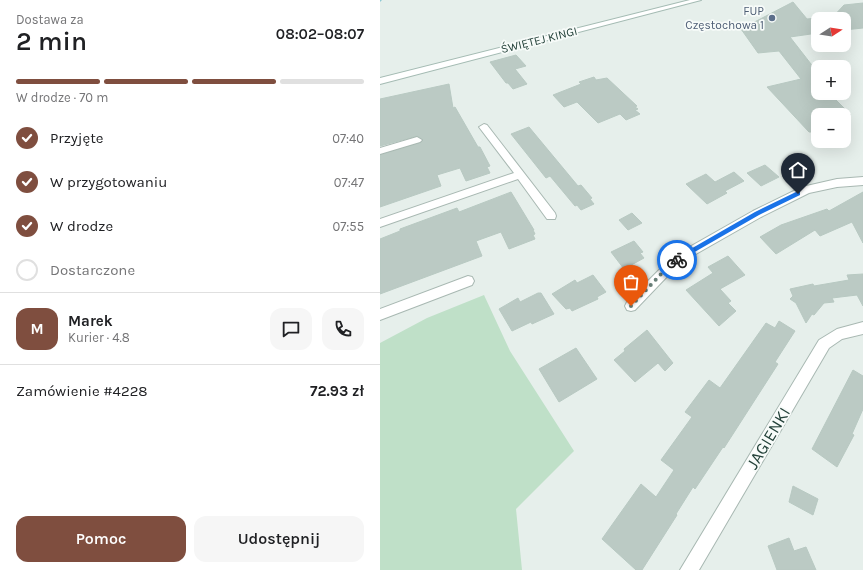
<!DOCTYPE html>
<html lang="pl">
<meta charset="utf-8">
<style>
:root{--surface:#fff;--page:#f6f6f6;--text:#202124;--muted:#757577;--line:#e0e0e0;--accent:#7f4e3f}
body{margin:0;font-family:Karla,sans-serif;background:var(--page);color:var(--text);height:100vh;display:flex;flex-direction:column;font-size:15px;white-space:nowrap}
*{box-sizing:border-box;margin:0}
p{font-size:13px;color:var(--muted)}
.icon{flex:none;width:22px;height:22px;fill:none;stroke:currentColor;stroke-width:2;stroke-linecap:round;stroke-linejoin:round}
.map{position:relative;flex:1;overflow:hidden}
.side{display:flex;flex-direction:column;background:var(--surface);width:380px}
.side>*{flex:none}
.needle{width:26px;rotate:78deg}
.tools{position:absolute;left:431px;top:12px;display:grid;gap:8px}
.tools a{display:grid;place-items:center;width:40px;height:40px;border-radius:8px;background:var(--surface);box-shadow:0 4px 16px #0002;font-size:20px}
.pin{position:absolute;display:grid;place-items:center;width:34px;height:34px;color:#fff;margin:-41px -17px;border-radius:50% 50% 50% 0;rotate:-45deg;box-shadow:0 0 4px #0007}
.pin .icon{rotate:45deg}
.courier{position:absolute;display:grid;place-items:center;width:40px;height:40px;margin:-20px;border:3px solid #1a73e8;border-radius:50%;background:#fff;color:#222;box-shadow:0 1px 5px #0007}
.overview em{font-style:normal;font-weight:600}
.overview div{display:flex;flex-direction:column-reverse}
.overview{display:flex;align-items:center;justify-content:space-between;height:68px;padding:0 16px}
h1{font-size:26px;font-weight:600;line-height:30px}
.bar{display:grid;grid-template-columns:repeat(4,1fr);gap:6px 4px;align-content:center;height:48px;padding:0 16px}
.bar i{height:5px;border-radius:3px;background:var(--line)}
.bar .selected{background:var(--accent)}
.bar p{grid-column:span 4}
.line{display:flex;align-items:center;gap:10px;padding:0 16px;border-top:1px solid var(--line)}
.line div{flex:1}
.round{display:grid;place-items:center;flex:none;width:42px;height:42px;border-radius:12px;background:var(--page)}
ol{padding:0 16px;list-style:none}
li{display:flex;align-items:center;gap:12px;height:44px}
li p{margin-inline-start:auto}
li .icon{padding:4px;border-radius:50%;background:var(--accent);color:#fff;stroke-width:4}
li:last-child{color:var(--muted)}
li i{width:22px;height:22px;border:2px solid var(--line);border-radius:50%}
.action{display:flex;gap:8px;margin-top:auto;padding:8px 16px}
.action a{flex:1;height:46px;border-radius:12px;background:var(--accent);color:#fff;font-size:16px;font-weight:600;line-height:46px;text-align:center}
.action a+a{background:var(--page);color:var(--text)}
main{display:flex;flex:1;min-height:0}
.map>svg:first-child{display:block}
</style>
<main>
<section class="side">
<div class="overview"><div><h1>2 min</h1><p>Dostawa za</p></div><em>08:02–08:07</em></div>
<div class="bar"><i class="selected"></i><i class="selected"></i><i class="selected"></i><i></i><p>W drodze · 70 m</p></div>
<ol>
<li><svg class="icon" aria-label="check" viewBox="0 0 24 24"><path d="M5 12l5 5 9-10"/></svg>Przyjęte<p>07:40</p></li>
<li><svg class="icon" aria-label="check" viewBox="0 0 24 24"><path d="M5 12l5 5 9-10"/></svg>W przygotowaniu<p>07:47</p></li>
<li><svg class="icon" aria-label="check" viewBox="0 0 24 24"><path d="M5 12l5 5 9-10"/></svg>W drodze<p>07:55</p></li>
<li><i></i>Dostarczone</li>
</ol>
<div class="line" style="height:72px"><b class="round" style="background:var(--accent);color:#fff">M</b><div><b>Marek</b><p>Kurier · 4.8</p></div><a class="round"><svg class="icon" aria-label="chat" viewBox="0 0 24 24"><path d="M4 5h16v11H9l-5 4z"/></svg></a><a class="round"><svg class="icon" aria-label="phone" viewBox="0 0 24 24"><path d="M5 4h4l2 5-3 2q2 4 5 5l2-3 5 2v4C11 20 4 13 5 4z"/></svg></a></div>
<div class="line" style="height:52px"><div>Zamówienie #4228</div><b>72.93 zł</b></div>
<div class="action"><a>Pomoc</a><a>Udostępnij</a></div>
</section>
<div class="map">
<svg width="483" height="570" viewBox="0 0 483 570">
<rect width="100%" height="100%" fill="#e6efeb"/>
<path fill="#bfe0c8" d="M 104,295 L 130,351 L 194,451 L 136,509 L 142,570 L 0,570 L 0,343 L 47,318 Z"/>
<g fill="none" stroke-linecap="round" stroke-linejoin="round">
<path fill="#8ec9d4" fill-rule="evenodd" d="M 0,0 L 2,0 L 0,2 Z"/>
</g>
<path fill="#bbcac4" stroke="#b8c9c2" d="M 413,2 L 427,19 L 438,18 L 438,33 L 410,37 L 438,73 L 438,93 L 449,93 L 471,115 L 438,115 L 438,132 L 429,132 L 387,87 L 421,79 L 399,51 L 378,53 L 361,29 Z
M 483,3 L 483,28 L 464,30 L 464,19 L 451,19 L 464,5 Z
M 136,55 L 146,66 L 135,69 L 147,84 L 133,89 L 128,83 L 126,83 L 110,62 Z
M 214,77 L 216,80 L 227,78 L 257,106 L 255,107 L 258,109 L 255,110 L 260,114 L 246,120 L 240,114 L 218,123 L 197,102 L 184,107 L 173,95 L 201,84 L 199,82 Z
M 69,84 L 73,108 L 75,107 L 98,147 L 100,147 L 110,166 L 107,167 L 110,173 L 86,181 L 80,168 L 57,175 L 61,186 L 0,207 L 0,155 L 40,143 L 43,140 L 37,136 L 0,146 L 0,99 Z
M 149,127 L 198,186 L 201,185 L 212,198 L 210,199 L 214,204 L 201,210 L 197,205 L 195,206 L 170,176 L 166,178 L 131,134 Z
M 385,165 L 399,177 L 381,186 L 367,173 Z
M 354,172 L 364,181 L 345,191 L 347,193 L 327,204 L 306,184 L 326,174 L 335,182 Z
M 131,192 L 154,230 L 153,230 L 155,234 L 153,235 L 155,239 L 129,249 L 121,232 L 96,241 L 102,256 L 0,294 L 0,239 L 20,231 L 20,229 L 77,208 L 79,212 Z
M 483,192 L 483,243 L 472,222 L 440,236 L 435,230 L 396,254 L 380,237 L 401,225 L 447,209 L 449,211 Z
M 252,213 L 262,223 L 248,230 L 239,220 Z
M 254,241 L 263,252 L 260,253 L 264,258 L 244,269 L 231,252 Z
M 348,256 L 365,275 L 340,289 L 351,301 L 348,303 L 356,311 L 339,326 L 306,290 L 333,273 L 328,267 Z
M 483,274 L 483,306 L 477,295 L 452,298 L 454,302 L 444,303 L 434,315 L 432,314 L 426,323 L 416,303 L 410,299 L 413,296 L 410,289 L 433,284 L 434,286 L 469,280 L 467,275 Z
M 213,275 L 226,292 L 217,297 L 218,299 L 192,311 L 190,308 L 186,309 L 172,294 L 195,280 L 197,283 Z
M 158,293 L 161,293 L 174,314 L 152,324 L 151,322 L 132,331 L 119,309 L 138,298 L 140,302 Z
M 399,321 L 415,331 L 395,362 L 398,364 L 344,448 L 343,447 L 315,489 L 313,487 L 296,514 L 297,515 L 262,570 L 256,570 L 222,539 L 261,484 L 276,497 L 294,470 L 281,460 L 312,417 L 305,412 L 329,380 L 340,388 L 386,323 L 395,328 Z
M 267,330 L 293,363 L 285,371 L 278,363 L 255,382 L 234,360 L 245,351 L 244,349 Z
M 196,348 L 217,379 L 179,402 L 159,369 Z
M 473,370 L 483,376 L 483,409 L 472,434 L 474,435 L 457,467 L 432,449 Z
M 413,486 L 438,499 L 433,515 L 409,502 Z
M 409,538 L 414,551 L 426,547 L 436,570 L 397,570 L 388,546 Z"/>
<g fill="none" stroke-linecap="round" stroke-linejoin="round">
<g stroke="#a8b8b2" stroke-width="2">
<path id="street" d="M 104,124 L 107,125 L 175,213 L 176,216 L 175,219 L 167,219 L 138,179 L 0,227 L 0,219 L 134,173 L 99,127 Z
M 37,137 L 42,140 L 40,142 L 0,154 L 0,148 Z
M 483,177 L 483,185 L 457,187 L 429,193 L 381,217 L 300,263 L 255,310 L 251,311 L 247,310 L 245,306 L 247,302 L 292,257 L 373,211 L 422,187 L 457,179 Z
M 88,276 L 92,277 L 94,281 L 92,285 L 0,320 L 0,309 Z
M 483,322 L 483,334 L 462,339 L 449,348 L 319,570 L 300,570 L 439,340 L 457,329 Z"/>
</g>
<g stroke="#a4bbb3" stroke-width="2">
<path id="secondary" d="M 310,0 L 321,0 L 0,84 L 0,78 Z"/>
</g>
<use href="#street" fill="#fff" fill-rule="evenodd"/>
<use href="#secondary" fill="#fff" fill-rule="evenodd"/>
</g>
<path fill="#1a73e8" d="M 418,191 L 420,192 L 420,195 L 379,215 L 299,261 L 295,261 L 295,258 L 375,212 Z"/>
<g fill="none" stroke-linecap="round" stroke-linejoin="round">
<path stroke="#687f78" stroke-width="4" stroke-dasharray="0 7.2" d="M 251,306 L 283,272 L 297,260"/>
</g>
<circle fill="#5c6f8a" stroke="#f7fbf9" stroke-width="1.5" cx="392" cy="18" r="4"/>
<g text-anchor="middle" dominant-baseline="central" stroke-width="3.5" stroke-linejoin="round" paint-order="stroke">
<g font-size="12" fill="#4e5e75" stroke="#f7fbf9" text-anchor="end">
<text x="384" y="11">FUP<tspan x="384" dy="14">Częstochowa 1</tspan></text>
</g>
<g font-size="12" fill="#24423a" stroke="#f7fbf9">
<text transform="translate(159 40) rotate(-14)">ŚWIĘTEJ KINGI</text>
</g>
<g font-size="17" fill="#24423a" stroke="#f7fbf9">
<text transform="translate(388 438) rotate(-59)">JAGIENKI</text>
</g>
</g>
</svg>
<div class="tools">
<a><svg class="needle" viewBox="-14 -14 28 28"><path d="M0-13l5 13h-10z" fill="#e53935"/><path d="M0 13l5-13h-10z" fill="#757577"/></svg></a>
<a>+</a>
<a>−</a>
</div>
<div class="pin" style="left:251px;top:306px;background:#ea580c"><svg class="icon" aria-label="bag" viewBox="0 0 24 24"><path d="M5 8h14l-1 12H6zM9 8a3 3 0 0 1 6 0"/></svg></div>
<div class="pin" style="left:418px;top:194px;background:#1f2937"><svg class="icon" aria-label="home" viewBox="0 0 24 24"><path d="M3 11l9-7 9 7M6 9v11h12V9"/></svg></div>
<div class="courier" style="left:297px;top:260px"><svg class="icon" aria-label="bike" viewBox="0 0 24 24"><circle cx="6" cy="16" r="4"/><circle cx="18" cy="16" r="4"/><path d="M6 16l4-8h5l3 8M10 8l3 8H6M13 5h3"/></svg></div>
</div>
</main>
